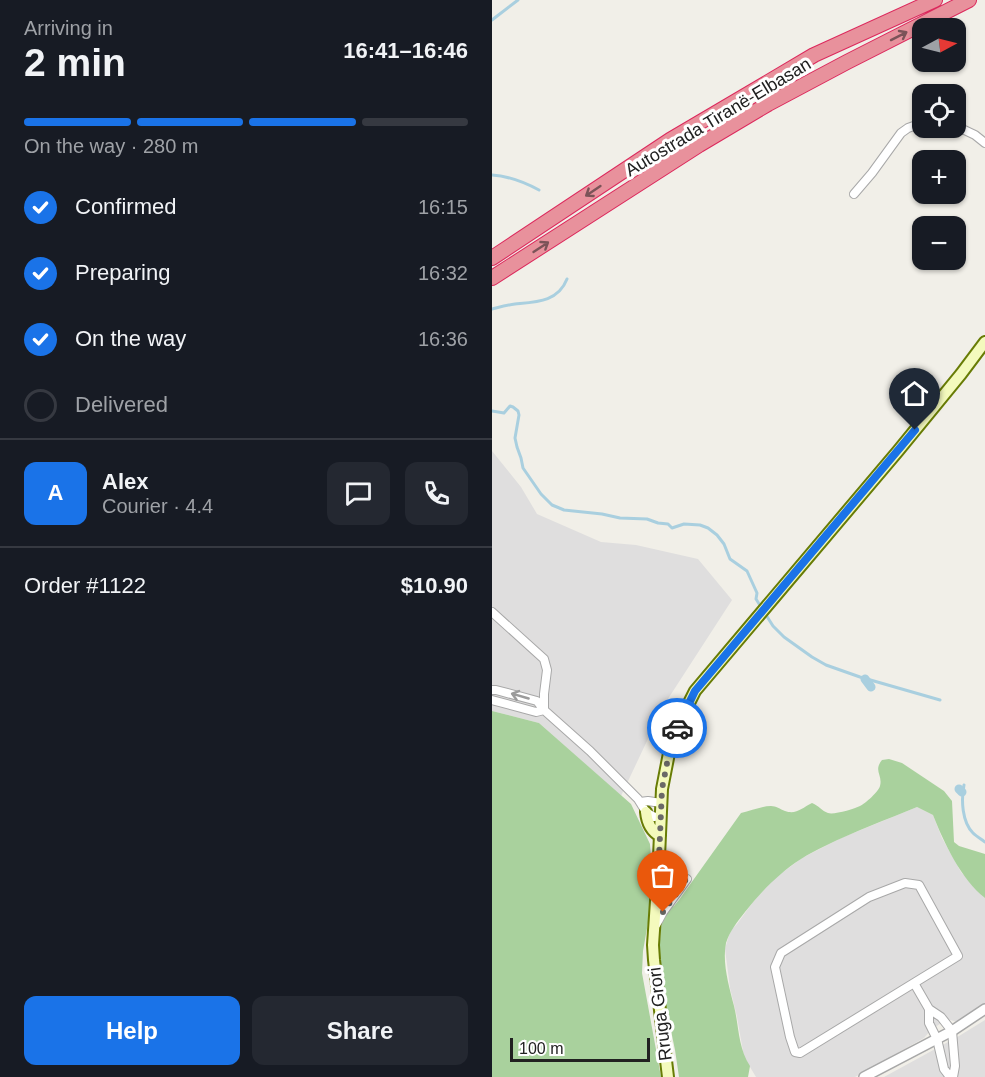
<!DOCTYPE html>
<meta charset="utf-8">
<style>
:root{--surface:#171b24;--page:#242831;--text:#f1f3f6;--muted:#9ea1a6;--line:#363941;--accent:#1a73e8}
body{margin:0;font-family:Helvetica,sans-serif;background:var(--page);color:var(--text);height:100vh;display:flex;flex-direction:column;font-size:22px;white-space:nowrap}
*{box-sizing:border-box;margin:0}
p{font-size:20px;color:var(--muted)}
.icon{flex:none;width:33px;height:33px;fill:none;stroke:currentColor;stroke-width:2;stroke-linecap:round;stroke-linejoin:round}
.map{position:relative;flex:1;overflow:hidden}
.drawer{display:flex;flex-direction:column;background:var(--surface);width:492px}
.drawer>*{flex:none}
.needle{width:39px;rotate:83deg}
.tools{position:absolute;left:420px;top:18px;display:grid;gap:12px}
.tools a{display:grid;place-items:center;width:54px;height:54px;border-radius:12px;background:var(--surface);box-shadow:0 2px 4px #0004;font-size:30px}
.scale{position:absolute;left:18px;bottom:15px;width:140px;box-sizing:border-box;padding-left:6px;border:3px solid #212121;border-top:0;font-size:16px;line-height:21px;white-space:nowrap;color:#212121;-webkit-text-stroke:4px #fff;paint-order:stroke}
.pin{position:absolute;display:grid;place-items:center;width:51px;height:51px;color:#fff;margin:-62px -26px;border-radius:50% 50% 50% 0;rotate:-45deg;box-shadow:0 0 6px #0007}
.pin .icon{rotate:45deg}
.courier{position:absolute;display:grid;place-items:center;width:60px;height:60px;margin:-30px;border:4px solid #1a73e8;border-radius:50%;background:#fff;color:#222;box-shadow:0 2px 8px #0007}
.summary em{font-style:normal;font-weight:600}
.summary div{display:flex;flex-direction:column-reverse}
.summary{display:flex;align-items:center;justify-content:space-between;height:102px;padding:0 24px}
h1{font-size:39px;font-weight:600;line-height:45px}
.bar{display:grid;grid-template-columns:repeat(4,1fr);gap:9px 6px;align-content:center;height:72px;padding:0 24px}
.bar i{height:8px;border-radius:4px;background:var(--line)}
.bar .active{background:var(--accent)}
.bar p{grid-column:span 4}
.line{display:flex;align-items:center;gap:15px;padding:0 24px;border-top:2px solid var(--line)}
.line div{flex:1}
.round{display:grid;place-items:center;flex:none;width:63px;height:63px;border-radius:12px;background:var(--page)}
ol{padding:0 24px;list-style:none}
li{display:flex;align-items:center;gap:18px;height:66px}
li p{margin-inline-start:auto}
li .icon{padding:6px;border-radius:50%;background:var(--accent);color:#fff;stroke-width:4}
li:last-child{color:var(--muted)}
li i{width:33px;height:33px;border:3px solid var(--line);border-radius:50%}
.cta{display:flex;gap:12px;margin-top:auto;padding:12px 24px}
.cta a{flex:1;height:69px;border-radius:12px;background:var(--accent);color:#fff;font-size:24px;font-weight:600;line-height:69px;text-align:center}
.cta a+a{background:var(--page);color:var(--text)}
main{display:flex;flex:1;min-height:0}
.map>svg:first-child{display:block}
</style>
<main>
<section class="drawer">
<div class="summary"><div><h1>2 min</h1><p>Arriving in</p></div><em>16:41–16:46</em></div>
<div class="bar"><i class="active"></i><i class="active"></i><i class="active"></i><i></i><p>On the way · 280 m</p></div>
<ol>
<li><svg class="icon" aria-label="check" viewBox="0 0 24 24"><path d="M5 12l5 5 9-10"/></svg>Confirmed<p>16:15</p></li>
<li><svg class="icon" aria-label="check" viewBox="0 0 24 24"><path d="M5 12l5 5 9-10"/></svg>Preparing<p>16:32</p></li>
<li><svg class="icon" aria-label="check" viewBox="0 0 24 24"><path d="M5 12l5 5 9-10"/></svg>On the way<p>16:36</p></li>
<li><i></i>Delivered</li>
</ol>
<div class="line" style="height:108px"><b class="round" style="background:var(--accent);color:#fff">A</b><div><b>Alex</b><p>Courier · 4.4</p></div><a class="round"><svg class="icon" aria-label="chat" viewBox="0 0 24 24"><path d="M4 5h16v11H9l-5 4z"/></svg></a><a class="round"><svg class="icon" aria-label="phone" viewBox="0 0 24 24"><path d="M5 4h4l2 5-3 2q2 4 5 5l2-3 5 2v4C11 20 4 13 5 4z"/></svg></a></div>
<div class="line" style="height:78px"><div>Order #1122</div><b>$10.90</b></div>
<div class="cta"><a>Help</a><a>Share</a></div>
</section>
<div class="map">
<svg width="493" height="1077" viewBox="0 0 493 1077">
<rect width="100%" height="100%" fill="#f1efe8"/>
<path fill="#dfdede" d="M 0,451 L 29,487 L 45,514 L 109,542 L 144,545 L 206,559 L 240,600 L 172,705 L 129,796 L 47,723 L 0,711 Z
M 425,807 L 441,815 L 450,838 L 469,872 L 493,898 L 493,1004 L 474,1017 L 465,1022 L 455,1019 L 439,1030 L 432,1038 L 363,1077 L 264,1077 L 252,1057 L 245,1017 L 238,988 L 233,949 L 237,935 L 240,929 L 245,924 L 261,902 L 283,878 L 310,858 L 349,838 Z
M 493,1020 L 493,1077 L 392,1077 L 467,1036 Z"/>
<path fill="#a9d19d" d="M 0,711 L 47,723 L 139,804 L 158,844 L 159,857 L 160,900 L 151,951 L 150,973 L 169,1077 L 0,1077 Z
M 397,759 L 410,763 L 452,791 L 460,801 L 462,842 L 467,846 L 493,854 L 493,898 C 469,879 452,843 441,815 L 425,807 C 394,820 363,831 333,846 C 325,850 316,854 309,859 C 287,873 269,892 253,912 C 246,921 237,932 234,943 C 230,963 237,986 242,1006 C 247,1026 246,1048 258,1066 L 256,1077 L 187,1077 L 183,1050 L 167,973 L 167,953 L 169,927 L 172,914 L 177,908 L 182,906 L 187,900 L 249,813 C 259,811 269,806 279,806 C 284,806 288,809 293,811 C 304,815 310,808 320,803 C 326,805 330,811 336,813 C 342,815 362,809 368,806 C 373,804 387,791 388,786 C 391,775 381,771 390,760 Z"/>
<g fill="none" stroke-linecap="round" stroke-linejoin="round">
<path stroke="#a9cfdf" stroke-width="3" d="M 0,20 L 26,0
M 0,175 C 17,176 32,182 47,190
M 0,309 C 8,307 15,305 23,304 C 44,302 66,302 75,279
M 0,411 L 12,413 L 18,406 L 21,407 L 26,411 L 27,415 L 23,438 L 25,447 L 29,458 L 31,468 L 49,494 L 60,505 L 72,510 L 110,514 L 128,518 L 155,519 L 166,523 L 176,524 L 180,528 L 192,524 L 208,525 L 216,528 L 225,535 L 232,544 L 238,559 L 255,571 L 265,593 L 264,599 L 281,626 L 292,637 L 320,657 L 334,665 L 368,677 L 448,700
M 472,785 C 469,800 470,822 481,833 C 484,836 489,839 493,842"/>
<path stroke="#a9cfdf" stroke-width="9" d="M 373,679 L 379,687
M 467,789 L 470,792"/>
<g stroke="#a8a8a8" stroke-width="10">
<path id="minor" d="M 464,126 L 483,135 L 493,143
M 362,194 L 380,173 L 409,133 L 416,128 L 430,123
M 0,612 L 52,659 L 55,670 L 52,694 L 52,710
M 0,690 L 4,690 L 45,701 L 52,710 L 98,751 L 146,799 L 154,812 L 162,817 L 169,816
M 0,700 L 44,712 L 52,710
M 148,802 L 156,801 L 169,803
M 166,882 L 174,888 L 179,890 L 189,884
M 164,925 L 171,912 L 195,879
M 422,983 L 466,956 L 427,885 L 413,883 L 377,897 L 289,953 L 283,967 L 298,1037 L 303,1052 L 308,1053 L 422,983 L 437,1009 L 449,1017 L 460,1031 L 463,1066 L 461,1077
M 437,1009 L 437,1023 L 445,1039 L 452,1069 L 458,1077"/>
</g>
<g stroke="#a8a8a8" stroke-width="12">
<path id="tertiary" d="M 372,1077 L 460,1031 L 493,1009"/>
</g>
<g stroke="#687c05" stroke-width="14">
<path id="secondary" d="M 154,812 C 155,822 159,831 168,836
M 176,1077 L 162,960 L 161,945 L 167,857 L 170,789 L 178,748 L 188,721 L 203,691 L 406,451 L 469,374 L 493,342"/>
</g>
<g stroke="#dc285c" stroke-width="16">
<path id="motorway" d="M 0,258 L 178,140 L 322,55 L 443,0
M 0,278 L 207,145 L 276,104 L 355,62 L 477,0"/>
</g>
<use href="#minor" stroke="#fff" stroke-width="8"/>
<use href="#tertiary" stroke="#fff" stroke-width="9"/>
<use href="#secondary" stroke="#f4fabd" stroke-width="10"/>
<use href="#motorway" stroke="#e8919c" stroke-width="14"/>
</g>
<defs><path id="oneway-shaft" d="M-6 0H5M1.5-3L5.5 0L1.5 3" fill="none" stroke-width="1.6" stroke-linecap="round" stroke-linejoin="round" transform="scale(1.5)"/></defs>
<g stroke="#7b5358">
<use href="#oneway-shaft" transform="translate(407 36) rotate(-27)"/>
<use href="#oneway-shaft" transform="translate(101 191) rotate(146)"/>
<use href="#oneway-shaft" transform="translate(49 247) rotate(-33)"/>
</g>
<use stroke="#9b9b9b" href="#oneway-shaft" transform="translate(28 696) rotate(-164)"/>
<g fill="none" stroke-linecap="round" stroke-linejoin="round">
<path stroke="#6a6967" stroke-width="6" stroke-dasharray="0 10.8" d="M 171,912 L 195,879 L 185,887 L 179,890 L 174,888 L 166,882 L 170,789 L 178,748 L 185,728"/>
<path stroke="#1a73e8" stroke-width="8" d="M 185,728 L 203,691 L 423,430"/>
</g>
<g text-anchor="middle" dominant-baseline="central" stroke-width="6" stroke-linejoin="round" paint-order="stroke">
<g font-size="18" fill="#212121" stroke="#fff">
<text transform="translate(226 117) rotate(-31)">Autostrada Tiranë-Elbasan</text>
<text transform="translate(168 1014) rotate(-97)">Rruga Grori</text>
</g>
</g>
</svg>
<div class="tools">
<a><svg class="needle" viewBox="-14 -14 28 28"><path d="M0-13l5 13h-10z" fill="#e53935"/><path d="M0 13l5-13h-10z" fill="#9ea1a6"/></svg></a>
<a><svg class="icon" aria-label="locate" viewBox="0 0 24 24"><circle cx="12" cy="12" r="6"/><path d="M12 2v4M12 18v4M2 12h4M18 12h4"/></svg></a>
<a>+</a>
<a>−</a>
</div>
<div class="scale">100 m</div>
<div class="pin" style="left:171px;top:912px;background:#ea580c"><svg class="icon" aria-label="bag" viewBox="0 0 24 24"><path d="M5 8h14l-1 12H6zM9 8a3 3 0 0 1 6 0"/></svg></div>
<div class="pin" style="left:423px;top:430px;background:#1f2937"><svg class="icon" aria-label="home" viewBox="0 0 24 24"><path d="M3 11l9-7 9 7M6 9v11h12V9"/></svg></div>
<div class="courier" style="left:185px;top:728px"><svg class="icon" aria-label="car" viewBox="0 0 24 24"><path d="M5 17H2v-5l4-1 3-4h7l3 4 3 1v5h-3M9 17h6M6 11h13"/><circle cx="7" cy="17" r="2"/><circle cx="17" cy="17" r="2"/></svg></div>
</div>
</main>
